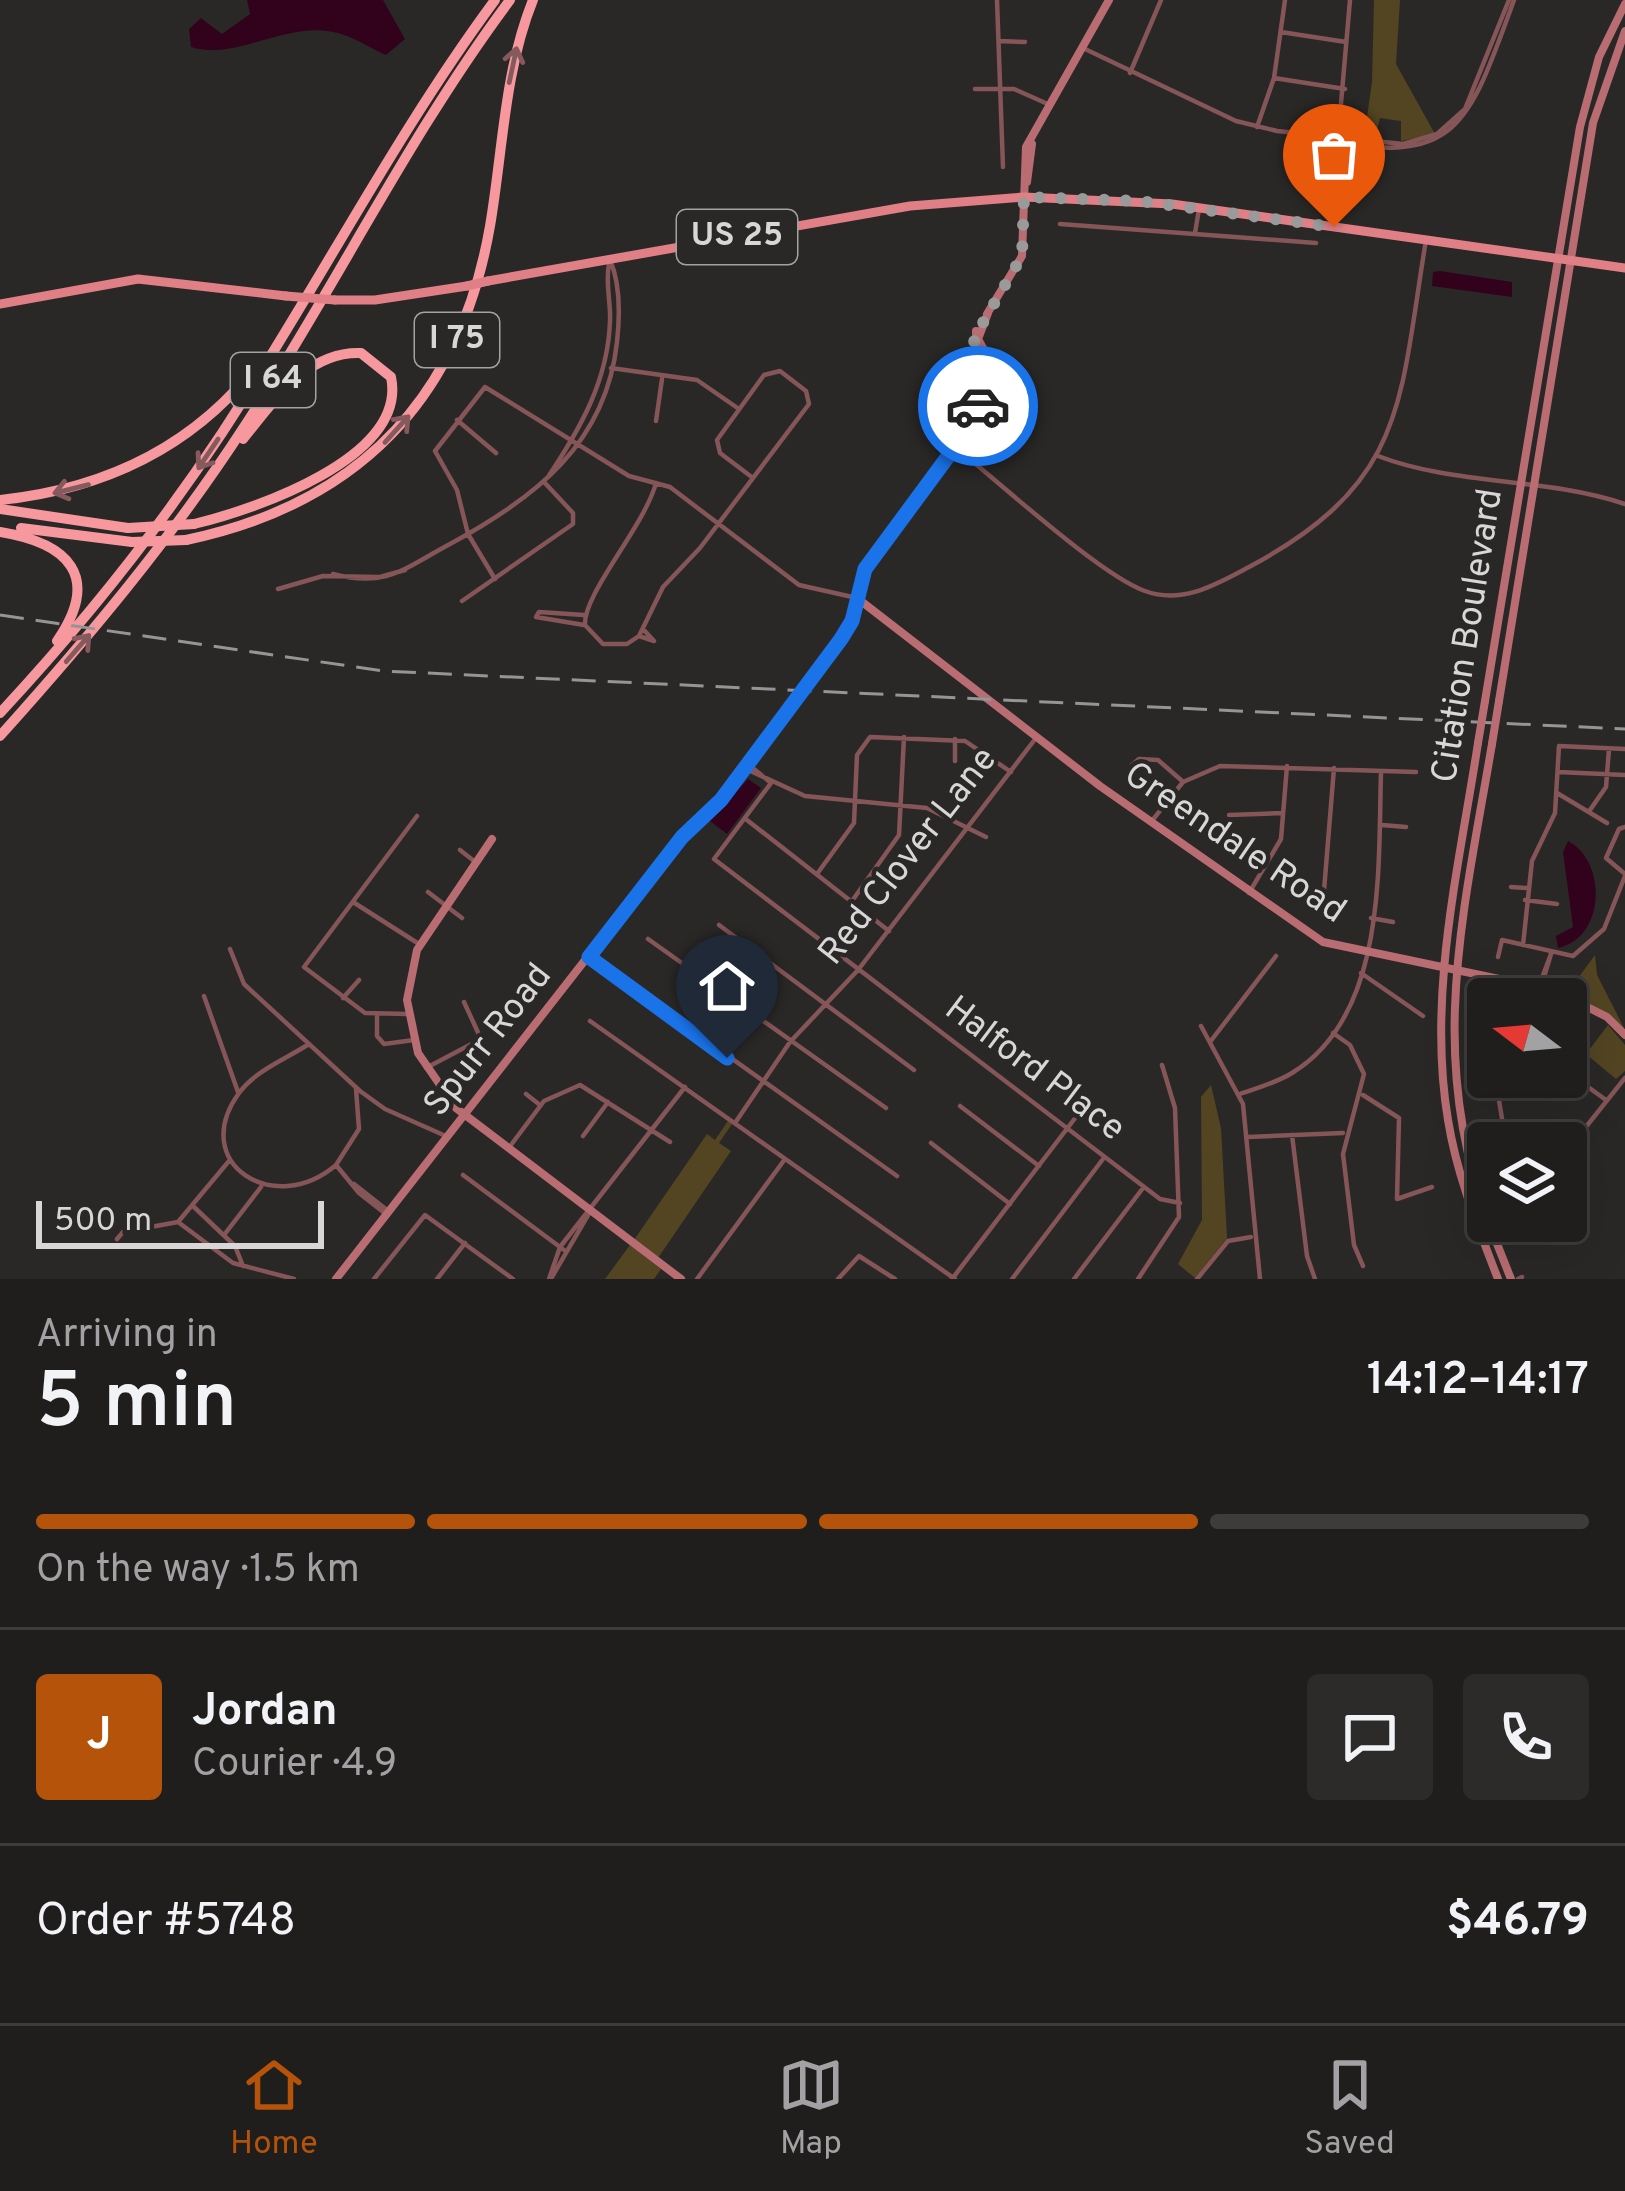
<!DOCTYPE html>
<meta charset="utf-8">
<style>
:root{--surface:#201e1d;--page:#2d2b2a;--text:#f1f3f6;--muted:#a2a2a4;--line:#3d3c3b;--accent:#b45309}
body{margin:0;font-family:Overpass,sans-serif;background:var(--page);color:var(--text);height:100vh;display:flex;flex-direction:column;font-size:45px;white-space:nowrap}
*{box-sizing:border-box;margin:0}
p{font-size:39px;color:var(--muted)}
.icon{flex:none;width:66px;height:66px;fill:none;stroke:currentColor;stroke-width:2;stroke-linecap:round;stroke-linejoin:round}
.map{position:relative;height:1279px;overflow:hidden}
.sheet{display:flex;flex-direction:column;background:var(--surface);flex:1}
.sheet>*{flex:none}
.needle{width:78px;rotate:286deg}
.tools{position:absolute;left:1467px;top:978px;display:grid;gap:24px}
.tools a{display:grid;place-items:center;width:120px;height:120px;border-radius:12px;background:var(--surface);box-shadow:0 12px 48px #0002,0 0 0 3px var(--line);font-size:60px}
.scale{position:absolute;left:36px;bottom:30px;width:288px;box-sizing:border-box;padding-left:12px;border:6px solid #d8d6d6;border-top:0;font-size:33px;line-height:42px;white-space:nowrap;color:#d8d6d6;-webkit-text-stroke:9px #2a2827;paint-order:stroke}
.pin{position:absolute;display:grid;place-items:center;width:102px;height:102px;color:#fff;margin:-123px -51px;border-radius:50% 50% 50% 0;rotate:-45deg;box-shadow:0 0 12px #0007}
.pin .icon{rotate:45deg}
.courier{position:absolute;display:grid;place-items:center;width:120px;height:120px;margin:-60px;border:9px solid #1a73e8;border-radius:50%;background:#fff;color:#222;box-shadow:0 3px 15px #0007}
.headline em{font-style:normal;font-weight:600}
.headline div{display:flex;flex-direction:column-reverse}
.headline{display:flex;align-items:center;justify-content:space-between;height:204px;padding:0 36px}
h1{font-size:78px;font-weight:600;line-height:90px}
.bar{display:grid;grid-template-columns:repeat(4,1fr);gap:18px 12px;align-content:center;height:144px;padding:0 36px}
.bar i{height:15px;border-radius:9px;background:var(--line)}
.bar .active{background:var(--accent)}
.bar p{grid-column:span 4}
.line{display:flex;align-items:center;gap:30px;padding:0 36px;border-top:3px solid var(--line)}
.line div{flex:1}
.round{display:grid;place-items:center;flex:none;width:126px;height:126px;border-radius:12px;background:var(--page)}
.tab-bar{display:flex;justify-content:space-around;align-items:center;height:168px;border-top:3px solid var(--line);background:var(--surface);font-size:33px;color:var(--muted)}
.tab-bar a{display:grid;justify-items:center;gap:6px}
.tab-bar .active{color:var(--accent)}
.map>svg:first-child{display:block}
</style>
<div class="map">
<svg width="1625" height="1279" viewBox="0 0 1625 1279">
<rect width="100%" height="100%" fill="#2a2827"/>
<path fill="#534522" d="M 1374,0 L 1400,0 L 1396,64 L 1435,134 L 1401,141 L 1401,121 L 1380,118 L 1375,139 L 1364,138 L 1372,82 Z
M 1595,955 L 1597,975 L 1625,1030 L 1570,989 Z
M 1608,1025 L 1625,1045 L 1625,1071 L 1616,1079 L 1586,1054 Z
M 1211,1085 L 1221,1128 L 1227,1238 L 1195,1278 L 1178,1264 L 1202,1220 L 1201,1097 Z
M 728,1121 L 732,1124 L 719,1143 L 731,1151 L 658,1258 L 634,1240 L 707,1134 L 715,1140 Z
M 630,1245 L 661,1269 L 654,1279 L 605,1279 Z"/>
<path fill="#32021c" d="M 247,0 L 383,0 L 405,39 L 386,55 C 370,48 351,35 333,32 C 285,22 235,61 191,47 L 189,29 L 201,18 L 222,34 L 250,14 Z
M 1440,271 L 1512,282 L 1512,297 L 1432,286 L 1433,272 Z
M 748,779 L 761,788 L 727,834 L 710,821 Z
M 1568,841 C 1607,861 1606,938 1558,948 L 1556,936 L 1573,927 L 1563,852 Z"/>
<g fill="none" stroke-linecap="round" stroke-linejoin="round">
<path stroke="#855558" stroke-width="4.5" d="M 997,0 L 1003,167
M 1281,32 L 1346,42
M 999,41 L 1025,42
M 1085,49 L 1236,121 L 1277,131 L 1403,144 L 1437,134 L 1465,109 L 1509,0
M 1130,73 L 1161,0
M 1274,78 L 1345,89
M 975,89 L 1014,89 L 1050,105
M 1257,127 L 1274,78 L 1285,0
M 1303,135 C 1456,171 1466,132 1514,0
M 1338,138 L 1350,0
M 1060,224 L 1316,243
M 1195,233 L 1199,209
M 611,368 L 697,380 L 739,409
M 457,420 L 496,453
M 656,421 L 662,379
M 955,447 C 998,481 1100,575 1145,591 C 1182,605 1217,584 1249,567 C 1408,482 1399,402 1426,240
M 1378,456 C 1456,486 1545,477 1625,504
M 548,477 C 580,429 608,381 610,321 C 611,302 605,283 609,264
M 656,483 C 644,527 583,594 585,625 L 603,644 L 627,644 L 639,636 L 663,587 L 700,548 L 809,404 L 806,391 L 780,371 L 764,375 L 717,440 L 720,453 L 753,478
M 333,574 C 387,588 405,568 450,544 C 535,498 606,444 617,342 C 620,315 621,285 610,260
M 495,579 L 468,534 L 457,490 L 435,451 L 485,387 L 629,476 L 670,487 L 799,585 L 857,598
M 278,589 L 323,576 L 380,577 L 405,570
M 462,601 L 573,524 L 573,513 L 544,482
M 584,625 L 536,617 L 539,612 L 584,615
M 639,636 L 654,641 L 643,629
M 955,761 L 955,739
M 749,765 L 771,783
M 1132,765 L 1139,759 L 1158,760 L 1181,780
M 746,769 L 805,796 L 927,808 L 986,837
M 1558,772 L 1625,775
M 771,783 L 714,859 L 1160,1199 L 1180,1203
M 1557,793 L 1607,823
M 1590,810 L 1606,787 L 1609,749
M 1229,815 L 1282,813
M 747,820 L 889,931
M 1151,822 L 1183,782 L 1220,766 L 1416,772
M 1382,825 L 1406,827
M 1625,827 L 1619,829 L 1606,858 L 1625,874
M 460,850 L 474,861
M 817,874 L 854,823 L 857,755 L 870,737 L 965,741 L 1011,772
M 1511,887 L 1527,888
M 428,892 L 462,918
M 1249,893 L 1281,839 L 1287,766
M 1525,900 L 1557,904
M 852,901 L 899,835 L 904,737
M 353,902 L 419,944
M 1323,903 L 1334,768
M 1371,918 L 1393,922
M 719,925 L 914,1070
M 648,939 L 886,1108
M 1523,945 L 1532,861 L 1555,813 L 1559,746 L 1625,749
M 230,949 L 244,984 L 360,1091 L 385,1109 L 448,1137
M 589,957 L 897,1176
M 1498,957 L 1502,940 L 1573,956 L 1604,929 L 1625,876
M 1361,973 L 1423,1016
M 204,996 L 238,1092
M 343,998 L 359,980
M 1534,999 L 1551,954 L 1541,987
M 1488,1010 L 1488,1032
M 408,1014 L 365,1013 L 304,967 L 417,816
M 377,1017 L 377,1036 L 384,1044 L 414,1040
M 590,1021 L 955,1279
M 1201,1026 L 1243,1104 L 1260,1279
M 1333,1033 L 1350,1045 L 1364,1074 L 1343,1154 L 1354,1245 L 1363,1266
M 1566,1039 L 1588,1010
M 1210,1042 L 1276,956
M 309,1044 C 286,1059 256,1070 239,1093 C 188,1163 274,1218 336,1165
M 426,1068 L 481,1039 L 464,1002
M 1566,1071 L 1606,1100
M 356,1089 L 359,1129 L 336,1165 L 359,1193 L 387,1215
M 526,1094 L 540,1105
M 1240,1094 C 1257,1088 1276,1083 1292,1073 C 1387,1015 1378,868 1381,772
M 1363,1095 L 1399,1118 L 1397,1199 L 1432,1187
M 960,1106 L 1039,1166
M 735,1123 L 790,1042 L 858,970 L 1036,738
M 1554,1126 L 1570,1143
M 1292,1135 L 1307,1256 L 1315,1279
M 583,1136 L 608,1102
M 1247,1137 L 1343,1133
M 931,1143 L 1010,1204
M 1506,1143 L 1496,1082 L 1524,1077
M 508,1149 L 544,1101 L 580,1085 L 670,1142
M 1566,1152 L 1625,1078
M 463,1175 L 564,1250
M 354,1184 L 387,1210
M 194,1207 L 235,1246 L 243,1266
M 178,1222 L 233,1263 L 294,1279
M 224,1235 L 261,1187
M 117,1239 L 123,1232 L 178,1222 L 229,1161
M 552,1277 L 591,1210
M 374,1279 L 425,1215 L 513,1279
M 437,1279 L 465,1243
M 549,1279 L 560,1247 L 685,1087
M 697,1279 L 785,1159
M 838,1279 L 859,1256 L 895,1279
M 952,1279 L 1079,1113
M 1012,1279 L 1103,1159
M 1074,1279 L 1143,1188
M 1138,1279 L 1179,1217 L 1175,1108 L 1162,1065
M 1197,1279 L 1228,1241 L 1251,1237
M 1518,1279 L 1522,1277"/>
<path stroke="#b96d72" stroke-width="8" d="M 1027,182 L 1032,144
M 987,314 L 1022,256 L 1026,147 L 1109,0
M 976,331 L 977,411
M 857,598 L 1100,786 L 1323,942 L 1556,991 L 1607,1017 L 1625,1035
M 1485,701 L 1580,127 L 1599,57 L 1625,4
M 1499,701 L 1593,123 L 1625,31
M 1478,743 C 1459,867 1427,995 1448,1120 C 1457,1176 1478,1227 1498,1279
M 492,839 L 417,950 L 407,1000 L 418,1053 L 456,1108 L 681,1279
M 1488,1220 C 1426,1056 1464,910 1492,744
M 1488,1221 L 1511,1279
M 336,1279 L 657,868 L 721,800 L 841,639 L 852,621 L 864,569 L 996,388 L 994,368 L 978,339 L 988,313"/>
<path stroke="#e17f86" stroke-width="9" d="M 488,281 L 910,206 L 1024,197 L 1172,204 L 1625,268
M 335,300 L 375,300 L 467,286
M 0,304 L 138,279 L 286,296"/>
<path stroke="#f7989e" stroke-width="10" d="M 0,500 C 105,489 196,446 261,360
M 0,509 L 128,528
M 194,524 C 253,510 408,458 391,377 L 361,353 C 307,351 274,401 243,439
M 21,528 L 132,542
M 0,532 C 68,543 102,576 57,641
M 186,540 C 358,504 460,399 490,226 C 503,150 504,72 533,0
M 0,713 C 81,626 156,533 222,433 C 316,290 393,138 495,0
M 0,736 C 88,638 172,538 244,427 C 336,286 409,135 510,0"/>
<path stroke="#969494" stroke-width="3" stroke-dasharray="24 12" stroke-linecap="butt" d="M 0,615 L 383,671 L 1625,729"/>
<path stroke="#b96d72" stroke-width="8" d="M 1478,743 L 1485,701
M 1492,744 L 1499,701"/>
<path stroke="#e17f86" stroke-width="9" d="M 467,286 L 488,281
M 286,296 L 335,300"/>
<path stroke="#f7989e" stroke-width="10" d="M 128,528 L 194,524
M 132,542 L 186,540"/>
</g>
<defs><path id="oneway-shaft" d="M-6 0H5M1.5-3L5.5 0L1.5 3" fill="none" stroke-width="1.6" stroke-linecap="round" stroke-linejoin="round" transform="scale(3)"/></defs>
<g stroke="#865a5d">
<use href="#oneway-shaft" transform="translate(513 65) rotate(-78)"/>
<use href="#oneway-shaft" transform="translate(397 429) rotate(-48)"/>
<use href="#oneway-shaft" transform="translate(208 454) rotate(124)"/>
<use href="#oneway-shaft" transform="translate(71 489) rotate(166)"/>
<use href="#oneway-shaft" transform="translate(78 648) rotate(-49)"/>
</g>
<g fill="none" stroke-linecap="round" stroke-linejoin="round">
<path stroke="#9b9999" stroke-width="12" stroke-dasharray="0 21.6" d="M 978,406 L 974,338 L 1022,256 L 1024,197 L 1139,201 L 1334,227"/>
<path stroke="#1a73e8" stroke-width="15" d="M 727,1058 L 589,957 L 682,837 L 721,800 L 841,639 L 852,621 L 865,569 L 969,428 L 978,406"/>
</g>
<g text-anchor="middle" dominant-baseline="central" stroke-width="9" stroke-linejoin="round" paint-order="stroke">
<g fill="#2a2827" stroke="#a4a2a2" stroke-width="3">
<rect x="677" y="210" width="120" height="54" rx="9"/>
<rect x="415" y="313" width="84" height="54" rx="9"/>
<rect x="231" y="353" width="84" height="54" rx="9"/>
</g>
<g font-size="33" font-weight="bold" fill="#d8d6d6">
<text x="737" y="237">US 25</text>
<text x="457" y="340">I 75</text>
<text x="273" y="380">I 64</text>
</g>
<g font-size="36" fill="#d8d6d6" stroke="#2a2827">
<text transform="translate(1469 636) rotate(-81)">Citation Boulevard</text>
<text transform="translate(1234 844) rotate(34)">Greendale Road</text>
<text transform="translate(909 857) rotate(-52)">Red Clover Lane</text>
<text transform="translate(489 1041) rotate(-52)">Spurr Road</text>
<text transform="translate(1034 1070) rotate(37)">Halford Place</text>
</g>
</g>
</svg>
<div class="tools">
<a><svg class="needle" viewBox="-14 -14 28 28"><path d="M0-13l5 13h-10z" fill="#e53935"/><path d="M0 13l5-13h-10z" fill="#a2a2a4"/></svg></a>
<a><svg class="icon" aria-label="layers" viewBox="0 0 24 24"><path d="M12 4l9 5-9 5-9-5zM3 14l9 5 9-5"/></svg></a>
</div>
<div class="scale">500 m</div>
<div class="pin" style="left:1334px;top:227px;background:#ea580c"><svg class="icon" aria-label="bag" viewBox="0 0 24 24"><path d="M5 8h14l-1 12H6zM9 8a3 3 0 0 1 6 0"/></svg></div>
<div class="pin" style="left:727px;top:1058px;background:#1f2937"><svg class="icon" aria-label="home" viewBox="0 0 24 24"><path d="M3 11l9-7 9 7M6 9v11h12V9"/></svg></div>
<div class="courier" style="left:978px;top:406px"><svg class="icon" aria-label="car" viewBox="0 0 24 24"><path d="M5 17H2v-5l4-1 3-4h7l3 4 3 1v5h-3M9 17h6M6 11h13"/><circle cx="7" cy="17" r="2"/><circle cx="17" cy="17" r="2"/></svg></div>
</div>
<section class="sheet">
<div class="headline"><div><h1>5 min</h1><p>Arriving in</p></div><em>14:12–14:17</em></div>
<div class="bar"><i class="active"></i><i class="active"></i><i class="active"></i><i></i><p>On the way · 1.5 km</p></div>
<div class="line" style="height:216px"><b class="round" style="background:var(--accent);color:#fff">J</b><div><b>Jordan</b><p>Courier · 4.9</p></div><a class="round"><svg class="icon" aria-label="chat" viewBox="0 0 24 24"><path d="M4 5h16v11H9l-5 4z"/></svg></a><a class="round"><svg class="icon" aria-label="phone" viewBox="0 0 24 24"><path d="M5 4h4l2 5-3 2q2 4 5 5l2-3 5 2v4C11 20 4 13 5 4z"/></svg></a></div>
<div class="line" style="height:156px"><div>Order #5748</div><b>$46.79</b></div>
</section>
<nav class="tab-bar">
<a class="active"><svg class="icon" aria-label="home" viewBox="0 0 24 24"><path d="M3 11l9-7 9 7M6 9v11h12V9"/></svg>Home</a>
<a><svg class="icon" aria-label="map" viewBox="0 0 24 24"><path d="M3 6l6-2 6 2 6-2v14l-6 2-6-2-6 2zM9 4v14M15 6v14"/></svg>Map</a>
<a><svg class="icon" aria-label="saved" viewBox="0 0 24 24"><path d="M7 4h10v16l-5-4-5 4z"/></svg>Saved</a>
</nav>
